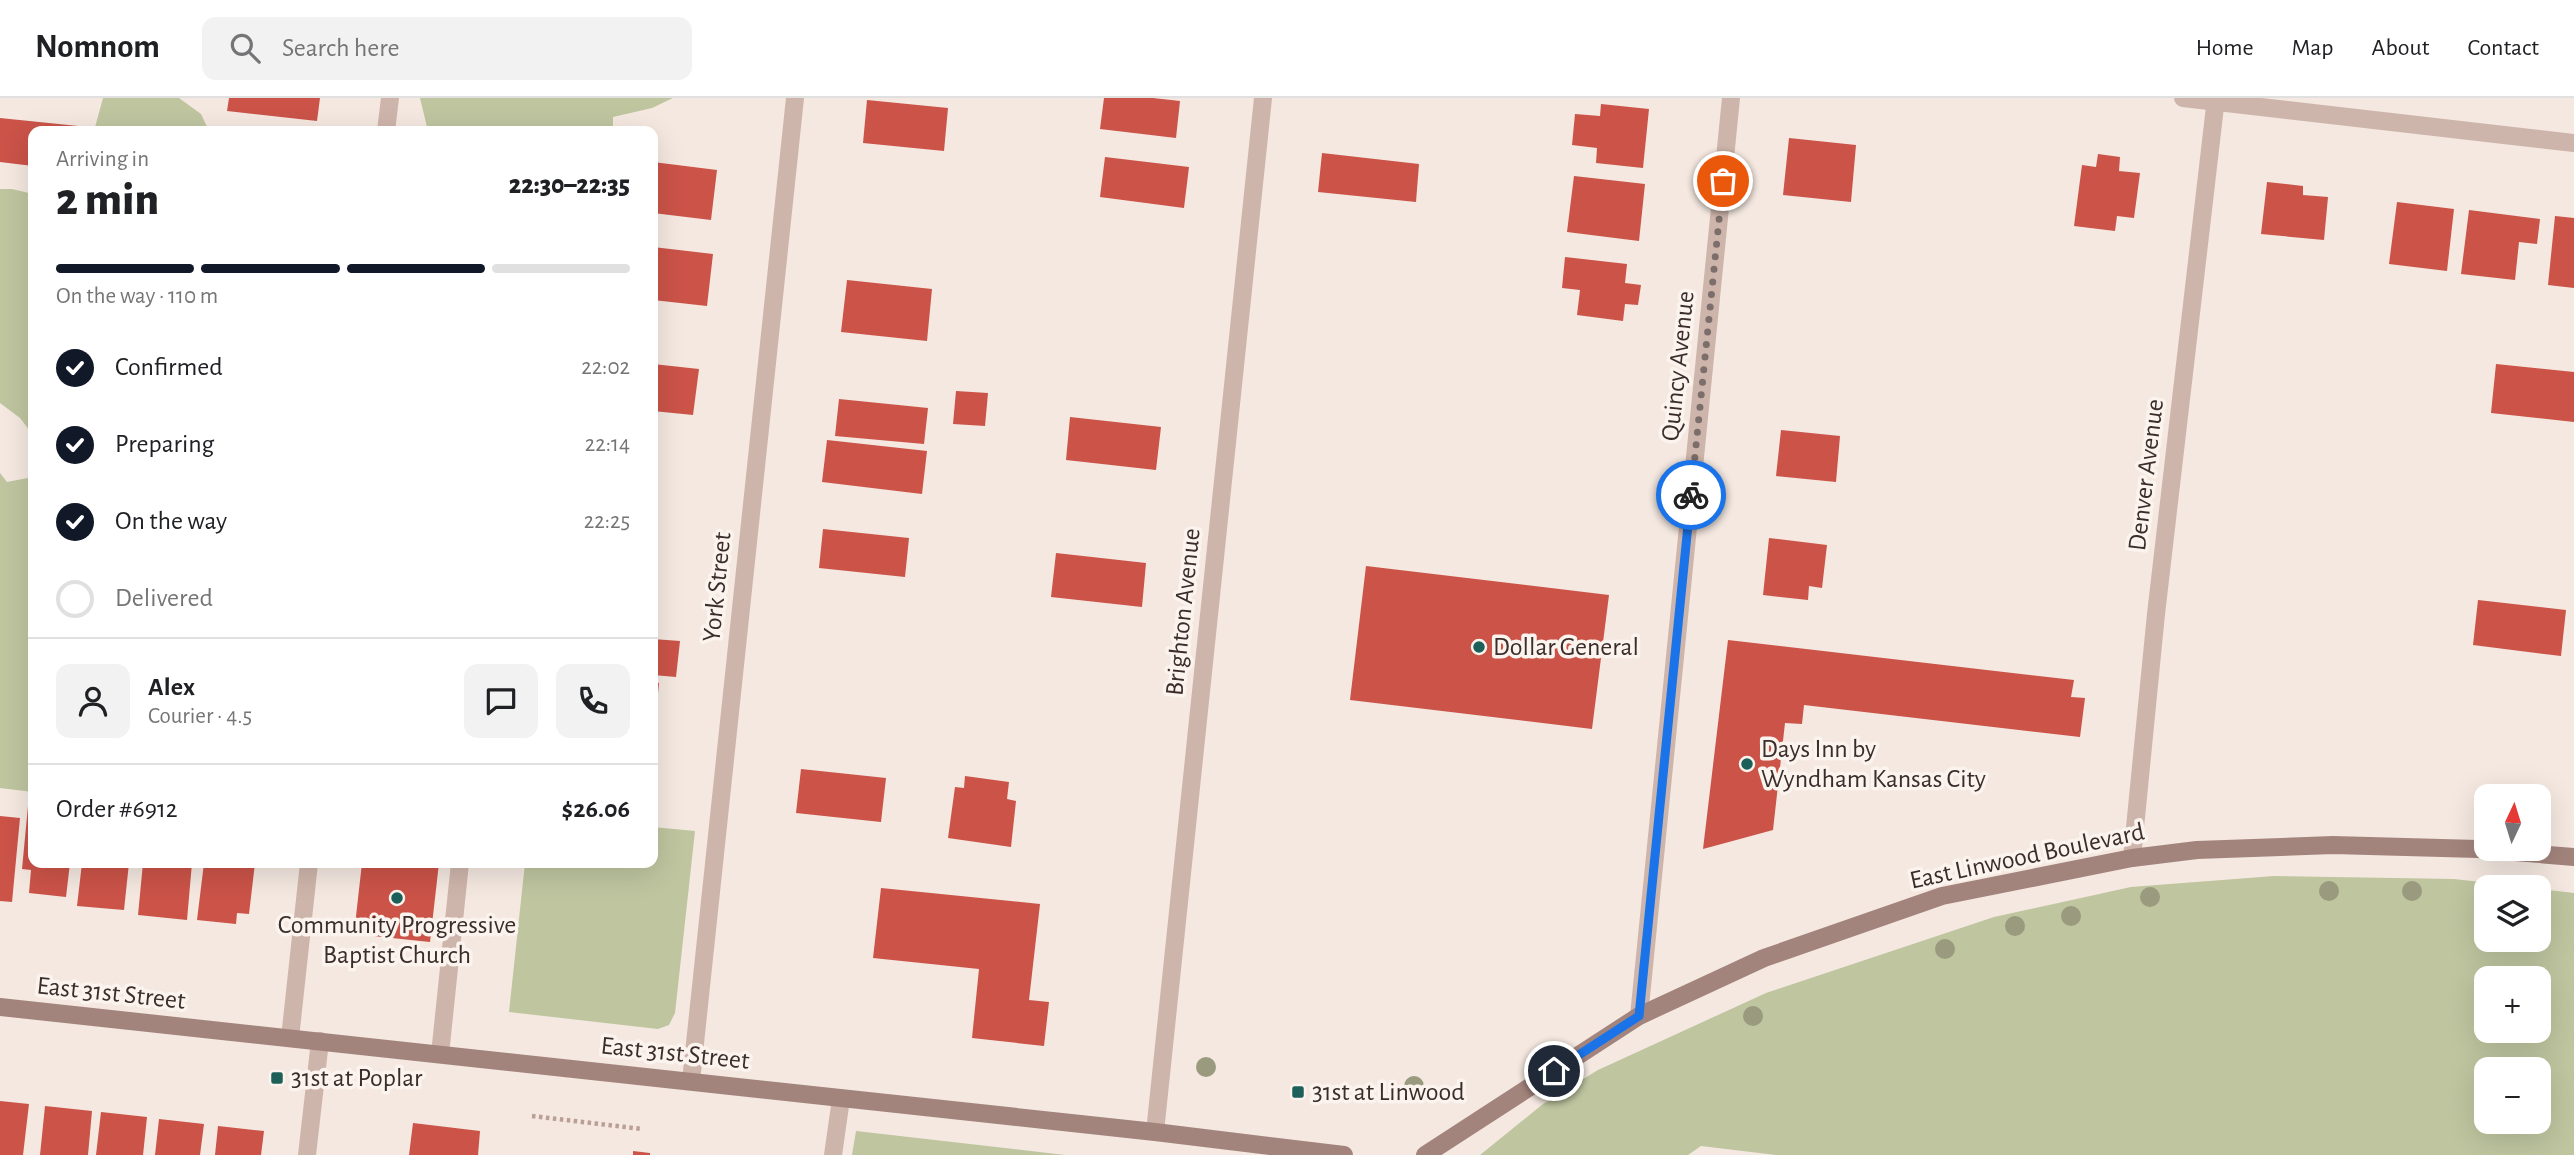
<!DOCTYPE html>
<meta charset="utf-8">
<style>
:root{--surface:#fff;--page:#f2f2f2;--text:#202124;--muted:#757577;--line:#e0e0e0;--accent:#111827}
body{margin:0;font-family:"Alegreya Sans",sans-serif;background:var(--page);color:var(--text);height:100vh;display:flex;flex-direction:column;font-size:26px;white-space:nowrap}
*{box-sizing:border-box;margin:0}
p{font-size:23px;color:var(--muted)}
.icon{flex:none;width:38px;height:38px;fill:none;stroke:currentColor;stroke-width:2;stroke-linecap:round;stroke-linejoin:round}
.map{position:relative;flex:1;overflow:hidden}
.drawer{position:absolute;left:28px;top:28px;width:630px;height:742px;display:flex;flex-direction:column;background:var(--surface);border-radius:14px;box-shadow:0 7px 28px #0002}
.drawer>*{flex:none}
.needle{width:46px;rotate:4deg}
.controls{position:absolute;left:2474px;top:686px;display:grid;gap:14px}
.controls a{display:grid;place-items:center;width:77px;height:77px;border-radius:14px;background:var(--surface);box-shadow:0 7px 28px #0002;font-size:35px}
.pin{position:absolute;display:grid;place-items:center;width:60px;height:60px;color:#fff;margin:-30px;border:4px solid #fff;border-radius:50%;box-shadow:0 2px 7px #0007}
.courier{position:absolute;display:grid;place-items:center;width:70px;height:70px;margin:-35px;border:5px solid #1a73e8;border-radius:50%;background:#fff;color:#222;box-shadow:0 2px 9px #0007}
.head em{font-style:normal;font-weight:800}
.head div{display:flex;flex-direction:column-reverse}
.head{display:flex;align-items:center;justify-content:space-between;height:119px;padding:0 28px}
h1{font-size:46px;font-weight:800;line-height:52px}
.bar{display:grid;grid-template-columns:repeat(4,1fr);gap:10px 7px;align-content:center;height:84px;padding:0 28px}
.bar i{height:9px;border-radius:5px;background:var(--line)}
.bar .active{background:var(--accent)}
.bar p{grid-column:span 4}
.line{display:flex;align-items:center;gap:18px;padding:0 28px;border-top:2px solid var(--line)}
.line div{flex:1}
.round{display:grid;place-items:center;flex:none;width:74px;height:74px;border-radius:14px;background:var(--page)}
ol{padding:0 28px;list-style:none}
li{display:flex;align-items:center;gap:21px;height:77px}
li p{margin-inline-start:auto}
li .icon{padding:7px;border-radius:50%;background:var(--accent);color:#fff;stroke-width:4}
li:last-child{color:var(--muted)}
li i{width:38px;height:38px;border:4px solid var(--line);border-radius:50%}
header{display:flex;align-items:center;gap:42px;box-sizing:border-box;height:98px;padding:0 35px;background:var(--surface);border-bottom:2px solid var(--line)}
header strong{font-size:33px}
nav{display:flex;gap:38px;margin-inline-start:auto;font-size:24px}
.search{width:490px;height:63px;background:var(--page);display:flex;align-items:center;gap:18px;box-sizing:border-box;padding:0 24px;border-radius:14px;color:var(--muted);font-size:26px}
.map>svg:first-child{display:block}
</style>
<header>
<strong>Nomnom</strong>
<div class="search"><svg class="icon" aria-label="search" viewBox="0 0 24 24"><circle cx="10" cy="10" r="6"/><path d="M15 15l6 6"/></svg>Search here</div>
<nav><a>Home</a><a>Map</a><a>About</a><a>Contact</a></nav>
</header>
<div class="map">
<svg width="2574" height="1057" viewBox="0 0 2574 1057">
<rect width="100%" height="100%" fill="#f4e8e0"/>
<path fill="#bec59f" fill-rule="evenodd" d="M 103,0 L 179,0 L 201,16 L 209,33 L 94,33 Z
M 420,0 L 673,0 L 652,10 L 613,19 L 613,33 L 428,33 Z
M 0,91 L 12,91 L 33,96 L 33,337 L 20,320 L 0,305 Z
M 0,375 L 7,384 L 33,379 L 33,694 L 0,690 Z
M 653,729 L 695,733 L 675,915 L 669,927 L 658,931 L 509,914 L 525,765 L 653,765 Z
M 2274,778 L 2454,781 L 2525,789 L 2487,789 L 2487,842 L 2539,842 L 2539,791 L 2574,795 L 2574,1057 L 1776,1057 L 1701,1048 L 1688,1057 L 1480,1057 L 1543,1006 L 1598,972 L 1766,895 L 1994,819 L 2131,789 ZM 2539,880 L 2539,933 L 2487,933 L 2487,880 ZM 2539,971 L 2539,1024 L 2487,1024 L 2487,971 Z
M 856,1033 L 1065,1057 L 852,1057 Z"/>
<path fill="#cb5348" d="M 229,0 L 320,0 L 317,23 L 227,13 Z
M 1104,0 L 1153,0 L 1180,3 L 1176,40 L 1100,31 Z
M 867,2 L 948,10 L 944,53 L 863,45 Z
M 1601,6 L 1649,11 L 1643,70 L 1596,65 L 1597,50 L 1572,47 L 1575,16 L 1600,18 Z
M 0,20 L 88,29 L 88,33 L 33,33 L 33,68 L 0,64 Z
M 1789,40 L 1856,47 L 1851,104 L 1783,97 Z
M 1322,55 L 1419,66 L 1416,104 L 1318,94 Z
M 2098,56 L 2120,59 L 2119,73 L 2140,75 L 2134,120 L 2117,118 L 2115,133 L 2074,128 L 2082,67 L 2096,69 Z
M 1105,59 L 1189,69 L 1184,110 L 1100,99 Z
M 653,64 L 717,72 L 711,122 L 653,115 Z
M 1574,78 L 1645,86 L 1639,143 L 1567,134 Z
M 2267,84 L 2303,88 L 2303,97 L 2328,99 L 2324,142 L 2261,136 Z
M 2397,104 L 2454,111 L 2447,173 L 2389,166 Z
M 2469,112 L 2540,121 L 2537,146 L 2519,144 L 2515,182 L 2461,176 Z
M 2555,118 L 2574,120 L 2574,190 L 2548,187 Z
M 653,149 L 713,156 L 707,208 L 653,202 Z
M 1565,159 L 1627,166 L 1625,185 L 1641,187 L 1638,207 L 1625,206 L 1623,223 L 1577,217 L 1580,192 L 1562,190 Z
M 847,182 L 932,191 L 927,243 L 841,234 Z
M 653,266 L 699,271 L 693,317 L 653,313 Z
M 2496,266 L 2574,274 L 2574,324 L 2491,315 Z
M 956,293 L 988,295 L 985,328 L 953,326 Z
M 839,301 L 928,310 L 924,346 L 835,338 Z
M 1070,319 L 1161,329 L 1156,372 L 1066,362 Z
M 1781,332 L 1840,338 L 1836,384 L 1776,378 Z
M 827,342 L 927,353 L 922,396 L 822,384 Z
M 823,431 L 909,440 L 905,479 L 819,470 Z
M 1769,440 L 1827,447 L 1822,490 L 1809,488 L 1808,502 L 1763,497 Z
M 1056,455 L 1146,465 L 1142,509 L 1051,499 Z
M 1366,468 L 1609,497 L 1592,631 L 1350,602 Z
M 2478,502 L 2566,512 L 2561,558 L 2473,547 Z
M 653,541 L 680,543 L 676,579 L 653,577 Z
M 1728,542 L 2074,582 L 2071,599 L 2085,600 L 2080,639 L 1804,607 L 1802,626 L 1785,625 L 1773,732 L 1703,751 Z
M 653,584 L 659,585 L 655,626 L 653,626 Z
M 801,671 L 886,680 L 881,724 L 796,715 Z
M 965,678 L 1009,684 L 1007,701 L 1016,703 L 1011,749 L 948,740 L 955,689 L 964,690 Z
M 28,708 L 33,709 L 33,765 L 70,765 L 66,799 L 29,795 L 31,772 L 22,771 Z
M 0,718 L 20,720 L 12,804 L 0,803 Z
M 82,765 L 129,765 L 124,812 L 77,808 Z
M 143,765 L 192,765 L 187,822 L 138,817 Z
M 204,765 L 255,765 L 249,816 L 237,815 L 236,826 L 197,822 Z
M 362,765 L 439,765 L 430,844 L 354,836 Z
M 881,790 L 1040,806 L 1029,902 L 1049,904 L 1044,948 L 972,940 L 979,871 L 873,860 Z
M 0,1003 L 29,1006 L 23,1057 L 0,1057 Z
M 45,1008 L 92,1013 L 88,1057 L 40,1057 Z
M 101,1014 L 147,1019 L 143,1057 L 96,1057 Z
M 159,1021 L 204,1026 L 200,1057 L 155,1057 Z
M 413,1025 L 480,1033 L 478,1057 L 409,1057 Z
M 218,1028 L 264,1033 L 261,1057 L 215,1057 Z
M 633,1053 L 650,1055 L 650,1057 L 633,1057 Z"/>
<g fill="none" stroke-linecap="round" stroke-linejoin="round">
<path stroke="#ba9f95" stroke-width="4.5" stroke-dasharray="3.5 3.5" stroke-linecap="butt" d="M 532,1018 L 642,1031"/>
<path stroke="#ceb5ab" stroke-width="18" d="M 440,956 L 460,765"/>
<path stroke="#ceb5ab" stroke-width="18" d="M 2183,0 L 2574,45
M 386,33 L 390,0
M 2132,760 L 2156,516 L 2216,0
M 1639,918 L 1731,0
M 290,940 L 309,765
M 691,983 L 795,0
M 1155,1034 L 1263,0
M 307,1057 L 320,943
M 833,1057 L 841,1001"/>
<path stroke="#a2847c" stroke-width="18" d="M 0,909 L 1155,1034 L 1344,1057
M 1425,1057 L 1639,918 L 1764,860 L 1942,798 L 2132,760 L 2197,752 L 2333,747 L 2478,751 L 2574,759"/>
</g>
<g fill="#9a9a7e">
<circle cx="2329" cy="793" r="10"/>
<circle cx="2412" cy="793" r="10"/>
<circle cx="2150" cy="799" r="10"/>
<circle cx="2071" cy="818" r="10"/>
<circle cx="2015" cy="828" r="10"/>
<circle cx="1945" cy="851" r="10"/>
<circle cx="1753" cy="918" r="10"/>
<circle cx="1206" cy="969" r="10"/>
<circle cx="1414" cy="988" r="10"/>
</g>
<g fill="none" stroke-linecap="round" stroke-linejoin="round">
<path stroke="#7c6e6a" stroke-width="7" stroke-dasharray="0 12.6" d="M 1691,397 L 1723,83"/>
<path stroke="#1a73e8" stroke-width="9" d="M 1554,973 L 1639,918 L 1691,397"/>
</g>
<g fill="#1d5f59" stroke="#fbf3ed" stroke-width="2.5">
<circle cx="1479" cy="549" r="7"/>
<circle cx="1747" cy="666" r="7"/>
<circle cx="397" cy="800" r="7"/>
<rect x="270" y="973" width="14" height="14" rx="3.5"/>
<rect x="1291" y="987" width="14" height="14" rx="3.5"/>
</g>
<g text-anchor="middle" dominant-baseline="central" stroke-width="7" stroke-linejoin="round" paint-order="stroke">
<g font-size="26" fill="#3b2d2a" stroke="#fbf3ed">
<text transform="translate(1678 268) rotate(-84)">Quincy Avenue</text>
<text transform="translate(2146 377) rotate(-83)">Denver Avenue</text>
<text transform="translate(717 489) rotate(-84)">York Street</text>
<text transform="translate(1183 514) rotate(-84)">Brighton Avenue</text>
<text transform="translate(2027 758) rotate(-12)">East Linwood Boulevard</text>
<text transform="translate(111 895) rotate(6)">East 31st Street</text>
<text transform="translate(675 955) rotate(6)">East 31st Street</text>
</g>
<g font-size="26" fill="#3b2d2a" stroke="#fbf3ed" text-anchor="start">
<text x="1493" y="549">Dollar General</text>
<text x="1761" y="651">Days Inn by<tspan x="1761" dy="30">Wyndham Kansas City</tspan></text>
<text x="397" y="827" text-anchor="middle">Community Progressive<tspan x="397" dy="30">Baptist Church</tspan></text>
<text x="291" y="980">31st at Poplar</text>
<text x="1312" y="994">31st at Linwood</text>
</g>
</g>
</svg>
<div class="controls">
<a><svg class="needle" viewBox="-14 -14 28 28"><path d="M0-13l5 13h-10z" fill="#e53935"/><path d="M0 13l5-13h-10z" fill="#757577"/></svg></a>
<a><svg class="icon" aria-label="layers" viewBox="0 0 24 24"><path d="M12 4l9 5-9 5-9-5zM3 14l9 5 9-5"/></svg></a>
<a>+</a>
<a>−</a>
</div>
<div class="pin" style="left:1723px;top:83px;background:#ea580c"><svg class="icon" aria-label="bag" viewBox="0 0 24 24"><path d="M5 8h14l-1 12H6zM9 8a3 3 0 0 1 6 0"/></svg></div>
<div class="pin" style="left:1554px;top:973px;background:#1f2937"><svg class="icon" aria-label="home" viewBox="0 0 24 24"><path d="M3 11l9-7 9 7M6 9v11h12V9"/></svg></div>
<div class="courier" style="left:1691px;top:397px"><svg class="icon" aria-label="bike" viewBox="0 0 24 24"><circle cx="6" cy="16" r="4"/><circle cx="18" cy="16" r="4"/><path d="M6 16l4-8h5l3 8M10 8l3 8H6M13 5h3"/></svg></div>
<section class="drawer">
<div class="head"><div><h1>2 min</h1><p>Arriving in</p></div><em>22:30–22:35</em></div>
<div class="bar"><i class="active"></i><i class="active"></i><i class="active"></i><i></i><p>On the way · 110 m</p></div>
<ol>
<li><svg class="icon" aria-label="check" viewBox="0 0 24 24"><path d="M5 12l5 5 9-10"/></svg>Confirmed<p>22:02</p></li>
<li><svg class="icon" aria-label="check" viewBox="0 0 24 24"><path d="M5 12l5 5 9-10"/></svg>Preparing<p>22:14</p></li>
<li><svg class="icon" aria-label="check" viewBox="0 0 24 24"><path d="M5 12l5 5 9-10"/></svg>On the way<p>22:25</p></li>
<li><i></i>Delivered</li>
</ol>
<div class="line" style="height:126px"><a class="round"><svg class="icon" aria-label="person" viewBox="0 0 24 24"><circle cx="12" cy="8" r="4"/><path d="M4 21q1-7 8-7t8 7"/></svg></a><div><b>Alex</b><p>Courier · 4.5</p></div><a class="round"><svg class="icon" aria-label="chat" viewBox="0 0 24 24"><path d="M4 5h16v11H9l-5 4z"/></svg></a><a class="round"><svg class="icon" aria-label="phone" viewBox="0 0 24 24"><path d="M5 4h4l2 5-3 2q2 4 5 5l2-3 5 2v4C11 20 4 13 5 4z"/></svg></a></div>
<div class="line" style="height:91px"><div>Order #6912</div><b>$26.06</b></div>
</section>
</div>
